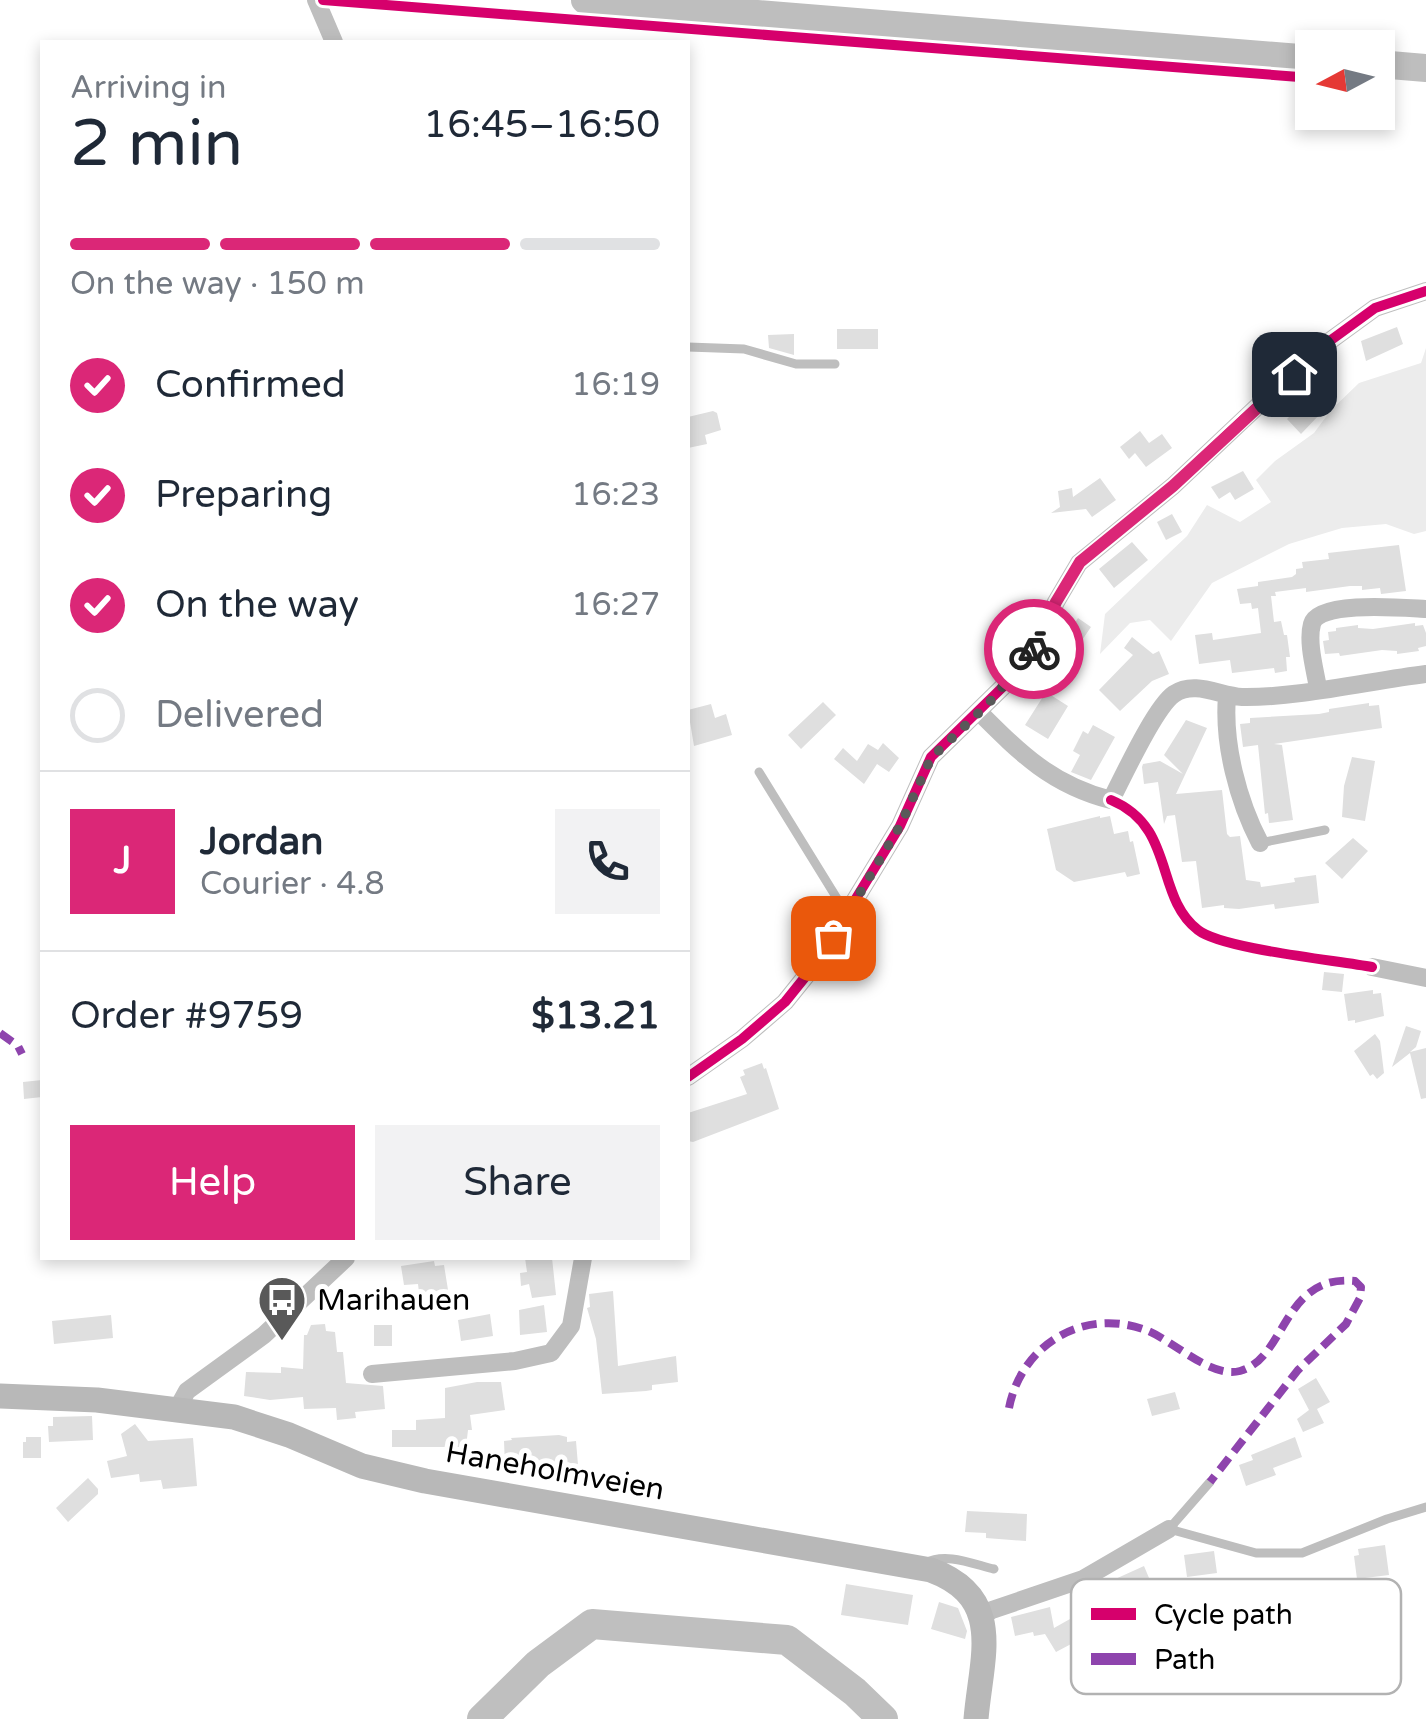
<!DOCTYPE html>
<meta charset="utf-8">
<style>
:root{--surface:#fff;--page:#f2f2f3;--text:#1f2937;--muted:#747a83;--line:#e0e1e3;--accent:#db2777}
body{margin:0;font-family:"Varela Round",sans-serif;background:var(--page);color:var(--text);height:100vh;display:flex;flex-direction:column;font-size:38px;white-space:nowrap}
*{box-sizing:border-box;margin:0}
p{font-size:32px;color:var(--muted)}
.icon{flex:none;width:55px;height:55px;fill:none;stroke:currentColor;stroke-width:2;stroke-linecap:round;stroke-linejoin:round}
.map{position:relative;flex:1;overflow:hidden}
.drawer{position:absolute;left:40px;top:40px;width:650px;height:1220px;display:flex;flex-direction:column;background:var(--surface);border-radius:0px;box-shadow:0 5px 15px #0003}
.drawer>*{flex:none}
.needle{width:65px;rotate:263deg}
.buttons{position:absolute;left:1295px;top:30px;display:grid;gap:20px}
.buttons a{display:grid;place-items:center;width:100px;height:100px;border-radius:0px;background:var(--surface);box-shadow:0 5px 15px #0003;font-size:50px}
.pin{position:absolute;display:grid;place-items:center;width:85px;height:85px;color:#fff;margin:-42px;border-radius:20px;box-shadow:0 5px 15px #0006}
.courier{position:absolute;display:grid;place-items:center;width:100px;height:100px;margin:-50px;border:8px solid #db2777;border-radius:50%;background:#fff;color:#222;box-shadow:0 2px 12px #0007}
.overview em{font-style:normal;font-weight:600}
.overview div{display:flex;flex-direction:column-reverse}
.overview{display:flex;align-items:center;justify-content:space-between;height:170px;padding:0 30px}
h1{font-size:65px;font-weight:600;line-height:75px}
.bar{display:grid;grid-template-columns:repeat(4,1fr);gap:15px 10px;align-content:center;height:120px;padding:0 30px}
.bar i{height:12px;border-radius:8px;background:var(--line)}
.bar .active{background:var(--accent)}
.bar p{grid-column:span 4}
.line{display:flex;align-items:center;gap:25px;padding:0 30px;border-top:2px solid var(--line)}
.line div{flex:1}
.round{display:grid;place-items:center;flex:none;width:105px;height:105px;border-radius:0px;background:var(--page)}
ol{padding:0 30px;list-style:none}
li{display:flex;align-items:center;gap:30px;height:110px}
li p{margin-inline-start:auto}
li .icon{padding:10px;border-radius:50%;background:var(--accent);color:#fff;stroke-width:4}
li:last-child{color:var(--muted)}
li i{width:55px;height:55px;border:5px solid var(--line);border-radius:50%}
.action{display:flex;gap:20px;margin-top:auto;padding:20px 30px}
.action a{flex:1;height:115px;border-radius:0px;background:var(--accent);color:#fff;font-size:40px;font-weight:600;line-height:115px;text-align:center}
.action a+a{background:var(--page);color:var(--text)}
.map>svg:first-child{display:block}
</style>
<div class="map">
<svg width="1426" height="1719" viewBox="0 0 1426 1719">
<rect width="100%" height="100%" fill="#fff"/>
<path fill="#ececec" d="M 1426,348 L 1426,531 L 1414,534 L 1386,524 L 1342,528 L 1289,544 L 1212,583 L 1171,641 L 1150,620 L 1130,623 L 1100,654 L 1105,614 L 1187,536 L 1207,505 L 1240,522 L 1271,502 L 1256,480 L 1275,461 L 1314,433 L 1331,410 L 1359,383 L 1421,363 Z"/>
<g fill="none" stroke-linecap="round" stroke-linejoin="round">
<path stroke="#bfbfbf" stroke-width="30" d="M 482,1719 L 538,1664 L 592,1624 L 787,1640 L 855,1692 L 883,1719"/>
</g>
<path fill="#dfdfdf" d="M 1397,327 L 1403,344 L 1366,361 L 1361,341 Z
M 837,329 L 878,329 L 878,349 L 837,349 Z
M 794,334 L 794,355 L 769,348 L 768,335 Z
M 1322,375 L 1336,390 L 1316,409 L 1321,413 L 1301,434 L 1287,419 L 1300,406 L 1295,402 Z
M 713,411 L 717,413 L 721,430 L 705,435 L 707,444 L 688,448 L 688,417 Z
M 1140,431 L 1149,443 L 1162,434 L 1172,448 L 1146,467 L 1135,453 L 1129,459 L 1120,447 Z
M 1243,471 L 1254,489 L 1235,500 L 1230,492 L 1219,499 L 1211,487 Z
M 1100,478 L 1116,500 L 1092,517 L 1086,509 L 1051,513 L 1060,507 L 1058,491 L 1072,488 L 1073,497 Z
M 1172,514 L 1182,532 L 1166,540 L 1157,522 Z
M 1132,542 L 1148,560 L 1114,588 L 1099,569 Z
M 1399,545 L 1406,591 L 1381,594 L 1380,588 L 1362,590 L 1362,586 L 1350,586 L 1306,592 L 1306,588 L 1275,592 L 1276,596 L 1271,596 L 1274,622 L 1281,621 L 1284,635 L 1287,635 L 1290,657 L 1286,657 L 1287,671 L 1275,673 L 1274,668 L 1232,673 L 1230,660 L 1199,664 L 1195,635 L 1212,633 L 1213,640 L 1261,633 L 1258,608 L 1252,609 L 1251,603 L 1240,604 L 1237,589 L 1258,586 L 1258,582 L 1292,577 L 1296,574 L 1296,569 L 1303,568 L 1302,562 L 1329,559 L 1328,553 Z
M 1078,618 L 1091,627 L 1076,649 L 1081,653 L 1054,687 L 1040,677 Z
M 1415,623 L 1415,626 L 1423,625 L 1426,633 L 1426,646 L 1418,648 L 1419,651 L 1397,654 L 1397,651 L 1382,650 L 1340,656 L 1339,653 L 1325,654 L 1323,641 L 1329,640 L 1328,632 L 1336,631 L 1336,628 L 1358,625 L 1358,628 L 1373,629 Z
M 1132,637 L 1153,654 L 1159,651 L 1169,674 L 1152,681 L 1120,711 L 1099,690 L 1133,655 L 1124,648 Z
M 1046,692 L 1068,706 L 1048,739 L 1025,725 Z
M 823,702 L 836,715 L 801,749 L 788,735 Z
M 1369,703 L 1369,706 L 1379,705 L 1382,728 L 1274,744 L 1282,745 L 1293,820 L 1269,823 L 1268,813 L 1265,814 L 1258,745 L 1243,747 L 1240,724 L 1250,723 L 1250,718 L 1319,714 L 1329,712 L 1329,709 Z
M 711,704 L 715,718 L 726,714 L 732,735 L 694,746 L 688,710 Z
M 1186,720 L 1207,728 L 1176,794 L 1222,790 L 1227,834 L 1230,837 L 1240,836 L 1246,880 L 1260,882 L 1261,887 L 1295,882 L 1294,878 L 1316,875 L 1319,903 L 1275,909 L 1274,904 L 1239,909 L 1224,908 L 1224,905 L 1202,908 L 1196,861 L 1182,862 L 1175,815 L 1167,816 L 1164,824 L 1158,782 L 1144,784 L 1142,767 L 1143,764 L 1160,761 L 1183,774 L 1164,755 Z
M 1093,725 L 1115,737 L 1091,780 L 1071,772 L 1080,755 L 1073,751 L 1083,731 L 1088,734 Z
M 883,743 L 899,758 L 889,772 L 877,764 L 864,784 L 834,759 L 843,748 L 857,761 L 868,744 L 878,750 Z
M 1352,757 L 1375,761 L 1365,821 L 1342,817 L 1344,786 Z
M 1100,816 L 1100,818 L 1110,816 L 1114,834 L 1128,831 L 1130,842 L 1133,841 L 1140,874 L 1127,877 L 1125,872 L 1074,882 L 1056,870 L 1047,829 Z
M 1353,838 L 1368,851 L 1342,879 L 1325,863 Z
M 1324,972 L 1344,974 L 1342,992 L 1322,990 Z
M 1373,990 L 1373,994 L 1381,993 L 1384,1016 L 1355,1023 L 1355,1020 L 1348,1021 L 1344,994 Z
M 1406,1026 L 1421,1031 L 1416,1047 L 1410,1052 L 1426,1048 L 1426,1098 L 1421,1099 L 1410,1053 L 1392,1067 Z
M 1375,1034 L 1380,1041 L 1384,1073 L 1377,1079 L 1373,1074 L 1370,1076 L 1354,1051 Z
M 762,1063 L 764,1069 L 766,1068 L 779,1109 L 693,1142 L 688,1141 L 688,1113 L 747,1094 L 740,1077 L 745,1075 L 743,1070 Z
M 42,1080 L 42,1097 L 24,1099 L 23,1082 Z
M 525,1258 L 552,1258 L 556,1295 L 532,1298 L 529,1284 L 521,1286 L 520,1273 L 527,1272 Z
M 434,1261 L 435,1266 L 444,1265 L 449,1296 L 420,1301 L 418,1284 L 404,1285 L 401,1266 Z
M 613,1291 L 618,1366 L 676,1356 L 678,1382 L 652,1385 L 652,1390 L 646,1391 L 602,1394 L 596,1339 L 587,1308 L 590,1307 L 589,1294 Z
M 544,1305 L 547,1332 L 520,1335 L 519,1310 Z
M 490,1314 L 493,1336 L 461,1341 L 458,1320 Z
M 111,1315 L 113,1338 L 54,1344 L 52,1321 Z
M 325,1324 L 326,1331 L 335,1332 L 337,1352 L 343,1352 L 346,1383 L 383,1386 L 385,1409 L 355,1412 L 356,1418 L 337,1420 L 336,1408 L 304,1409 L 303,1397 L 270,1400 L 244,1396 L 246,1372 L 281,1373 L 281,1367 L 303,1369 L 304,1335 L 307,1335 L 311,1325 Z
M 374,1325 L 392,1325 L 392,1346 L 374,1346 Z
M 1316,1378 L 1330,1402 L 1317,1409 L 1324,1423 L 1303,1432 L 1297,1419 L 1309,1410 L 1298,1389 Z
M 477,1382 L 501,1382 L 505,1410 L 470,1415 L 472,1430 L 468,1430 L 466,1447 L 392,1447 L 392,1430 L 416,1430 L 416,1420 L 445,1418 L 445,1388 Z
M 1175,1392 L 1180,1409 L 1152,1416 L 1147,1399 Z
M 92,1416 L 93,1440 L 49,1442 L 48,1426 L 53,1426 L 53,1417 Z
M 135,1424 L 148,1441 L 193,1438 L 197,1486 L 163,1489 L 161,1480 L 140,1482 L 139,1474 L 111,1478 L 107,1461 L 127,1456 L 121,1434 Z
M 559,1435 L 567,1437 L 567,1442 L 576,1441 L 578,1465 L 505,1466 L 504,1441 L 512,1440 L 511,1438 Z
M 26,1437 L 41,1437 L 41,1458 L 23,1458 L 23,1442 L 26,1442 Z
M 1295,1437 L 1302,1457 L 1273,1468 L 1276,1475 L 1246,1486 L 1239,1465 L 1253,1460 L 1251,1455 Z
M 88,1478 L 98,1489 L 98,1494 L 68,1522 L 56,1508 Z
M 967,1511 L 1027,1514 L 1026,1541 L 986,1538 L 986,1533 L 965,1532 Z
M 1385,1545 L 1389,1575 L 1357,1579 L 1354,1556 L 1359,1555 L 1358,1549 Z
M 1214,1551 L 1217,1573 L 1187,1577 L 1184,1555 Z
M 1144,1566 L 1157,1597 L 1086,1628 L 1090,1634 L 1056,1652 L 1045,1634 L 1034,1636 L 1033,1632 L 1015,1636 L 1011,1617 L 1050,1607 L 1054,1628 L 1086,1610 L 1080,1595 Z
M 846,1584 L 913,1595 L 908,1625 L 841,1615 Z
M 939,1602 L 958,1608 L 967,1631 L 965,1639 L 931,1629 Z"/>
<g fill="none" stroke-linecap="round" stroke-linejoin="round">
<path stroke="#bebebe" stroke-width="9" d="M 688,347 L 744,349 L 796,364 L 835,364
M 759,772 L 846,913
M 1260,843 L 1325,830
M 1169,1529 L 1256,1553 L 1302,1553 L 1387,1519 L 1426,1507
M 1169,1529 L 1210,1482
M 926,1563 C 945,1552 973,1564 994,1569"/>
<path stroke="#bebebe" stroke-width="18" d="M 316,0 L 334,42
M 1318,688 C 1315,670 1307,642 1312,624 C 1318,600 1405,608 1426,609
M 1227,696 C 1223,744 1238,801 1260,843
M 979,712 C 1021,754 1052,785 1111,800 C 1123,777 1155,707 1174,694 C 1195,680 1220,696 1242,697 C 1297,698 1370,681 1426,674
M 1372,967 L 1426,978
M 688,1077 L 742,1039 L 785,1002 L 818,961 L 900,826 L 931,757 L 1013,677 L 1035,648 L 1056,602 L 1079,563 L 1173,486 L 1316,351 L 1375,308 L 1426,291
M 372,1374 L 515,1361 L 551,1353 L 571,1326 L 583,1258
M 177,1409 L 187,1391 L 264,1335 L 346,1258
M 982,1616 L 992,1610 L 1083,1579 L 1169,1529"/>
<path stroke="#b8b8b8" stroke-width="25" d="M 0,1396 L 97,1400 L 234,1417 L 289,1435 L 362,1466 L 425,1481 L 931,1570 C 1006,1598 981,1657 976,1719"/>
<path stroke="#bebebe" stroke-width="28" d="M 585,0 L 1312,59
M 1378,64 L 1426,68"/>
<path stroke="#8e44ad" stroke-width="8" stroke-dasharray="15 8" stroke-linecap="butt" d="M 0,1033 L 18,1046 L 22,1054
M 1009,1408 C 1021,1346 1081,1308 1143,1329 C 1171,1338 1210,1379 1240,1371 C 1287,1358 1282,1274 1355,1281 L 1361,1287 L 1360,1298 L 1346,1324 L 1298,1370 L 1210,1482"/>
<g stroke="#fff" stroke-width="16">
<path id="cycleway" d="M 323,0 L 1312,78
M 1111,800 C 1176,827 1154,896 1198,930 C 1222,949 1335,960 1372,967
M 688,1077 L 742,1039 L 785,1002 L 818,961 L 900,826 L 931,757 L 1013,677 L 1035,648 L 1056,602 L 1079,563 L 1173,486 L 1316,351 L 1375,308 L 1426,291"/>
</g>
<use href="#cycleway" stroke="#d6006c" stroke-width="10"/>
</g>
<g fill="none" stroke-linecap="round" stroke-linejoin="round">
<path stroke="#595959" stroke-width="10" stroke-dasharray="0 18" d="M 833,938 L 900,826 L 931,758 L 988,704 L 1034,649"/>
<path stroke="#db2777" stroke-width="12" d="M 1034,649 L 1056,602 L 1080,562 L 1173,486 L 1294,374"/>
</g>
<defs>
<g id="bus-pin" transform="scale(2.5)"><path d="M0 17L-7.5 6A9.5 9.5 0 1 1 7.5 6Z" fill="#595959" stroke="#fff"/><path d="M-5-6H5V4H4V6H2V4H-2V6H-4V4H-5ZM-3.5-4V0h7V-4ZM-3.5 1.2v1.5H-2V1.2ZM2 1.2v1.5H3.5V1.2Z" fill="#fff"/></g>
</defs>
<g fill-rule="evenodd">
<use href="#bus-pin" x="282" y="1300"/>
</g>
<g text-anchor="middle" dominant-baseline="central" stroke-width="10" stroke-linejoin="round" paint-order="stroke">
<g font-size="30" fill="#000" stroke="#fff" text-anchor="start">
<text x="317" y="1300">Marihauen</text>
</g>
<g font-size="30" fill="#000" stroke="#fff">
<text transform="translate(555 1471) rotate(10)">Haneholmveien</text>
</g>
</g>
<rect x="1071" y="1579" width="330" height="115" rx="15" fill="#fff" stroke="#b2b2b2" stroke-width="2.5"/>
<rect x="1091" y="1608" width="45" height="12" fill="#d6006c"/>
<rect x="1091" y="1653" width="45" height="12" fill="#8e44ad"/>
<g font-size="28" fill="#000">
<text x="1154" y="1624">Cycle path</text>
<text x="1154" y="1669">Path</text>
</g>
</svg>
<div class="buttons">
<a><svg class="needle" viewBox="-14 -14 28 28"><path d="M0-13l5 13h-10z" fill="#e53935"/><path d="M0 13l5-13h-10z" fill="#747a83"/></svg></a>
</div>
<div class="pin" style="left:833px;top:938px;background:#ea580c"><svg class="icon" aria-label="bag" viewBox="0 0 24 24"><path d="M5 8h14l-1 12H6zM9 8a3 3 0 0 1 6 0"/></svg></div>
<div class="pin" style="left:1294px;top:374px;background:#1f2937"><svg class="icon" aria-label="home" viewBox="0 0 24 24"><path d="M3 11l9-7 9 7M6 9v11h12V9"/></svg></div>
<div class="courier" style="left:1034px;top:649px"><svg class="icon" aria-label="bike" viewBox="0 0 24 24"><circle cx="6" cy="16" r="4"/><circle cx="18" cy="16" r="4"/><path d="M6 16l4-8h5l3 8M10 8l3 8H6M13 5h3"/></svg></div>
<section class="drawer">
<div class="overview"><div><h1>2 min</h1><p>Arriving in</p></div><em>16:45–16:50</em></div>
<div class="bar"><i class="active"></i><i class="active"></i><i class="active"></i><i></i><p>On the way · 150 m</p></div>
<ol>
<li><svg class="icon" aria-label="check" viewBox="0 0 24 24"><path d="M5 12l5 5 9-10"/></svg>Confirmed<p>16:19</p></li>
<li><svg class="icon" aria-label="check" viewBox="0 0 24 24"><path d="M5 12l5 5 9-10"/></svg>Preparing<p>16:23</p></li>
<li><svg class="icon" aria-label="check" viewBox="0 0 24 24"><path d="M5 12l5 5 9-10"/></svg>On the way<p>16:27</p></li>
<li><i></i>Delivered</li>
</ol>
<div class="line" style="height:180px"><b class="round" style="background:var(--accent);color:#fff">J</b><div><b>Jordan</b><p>Courier · 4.8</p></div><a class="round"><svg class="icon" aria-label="phone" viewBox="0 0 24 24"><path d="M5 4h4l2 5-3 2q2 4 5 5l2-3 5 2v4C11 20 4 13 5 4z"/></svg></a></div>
<div class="line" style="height:130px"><div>Order #9759</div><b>$13.21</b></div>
<div class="action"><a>Help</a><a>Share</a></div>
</section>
</div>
